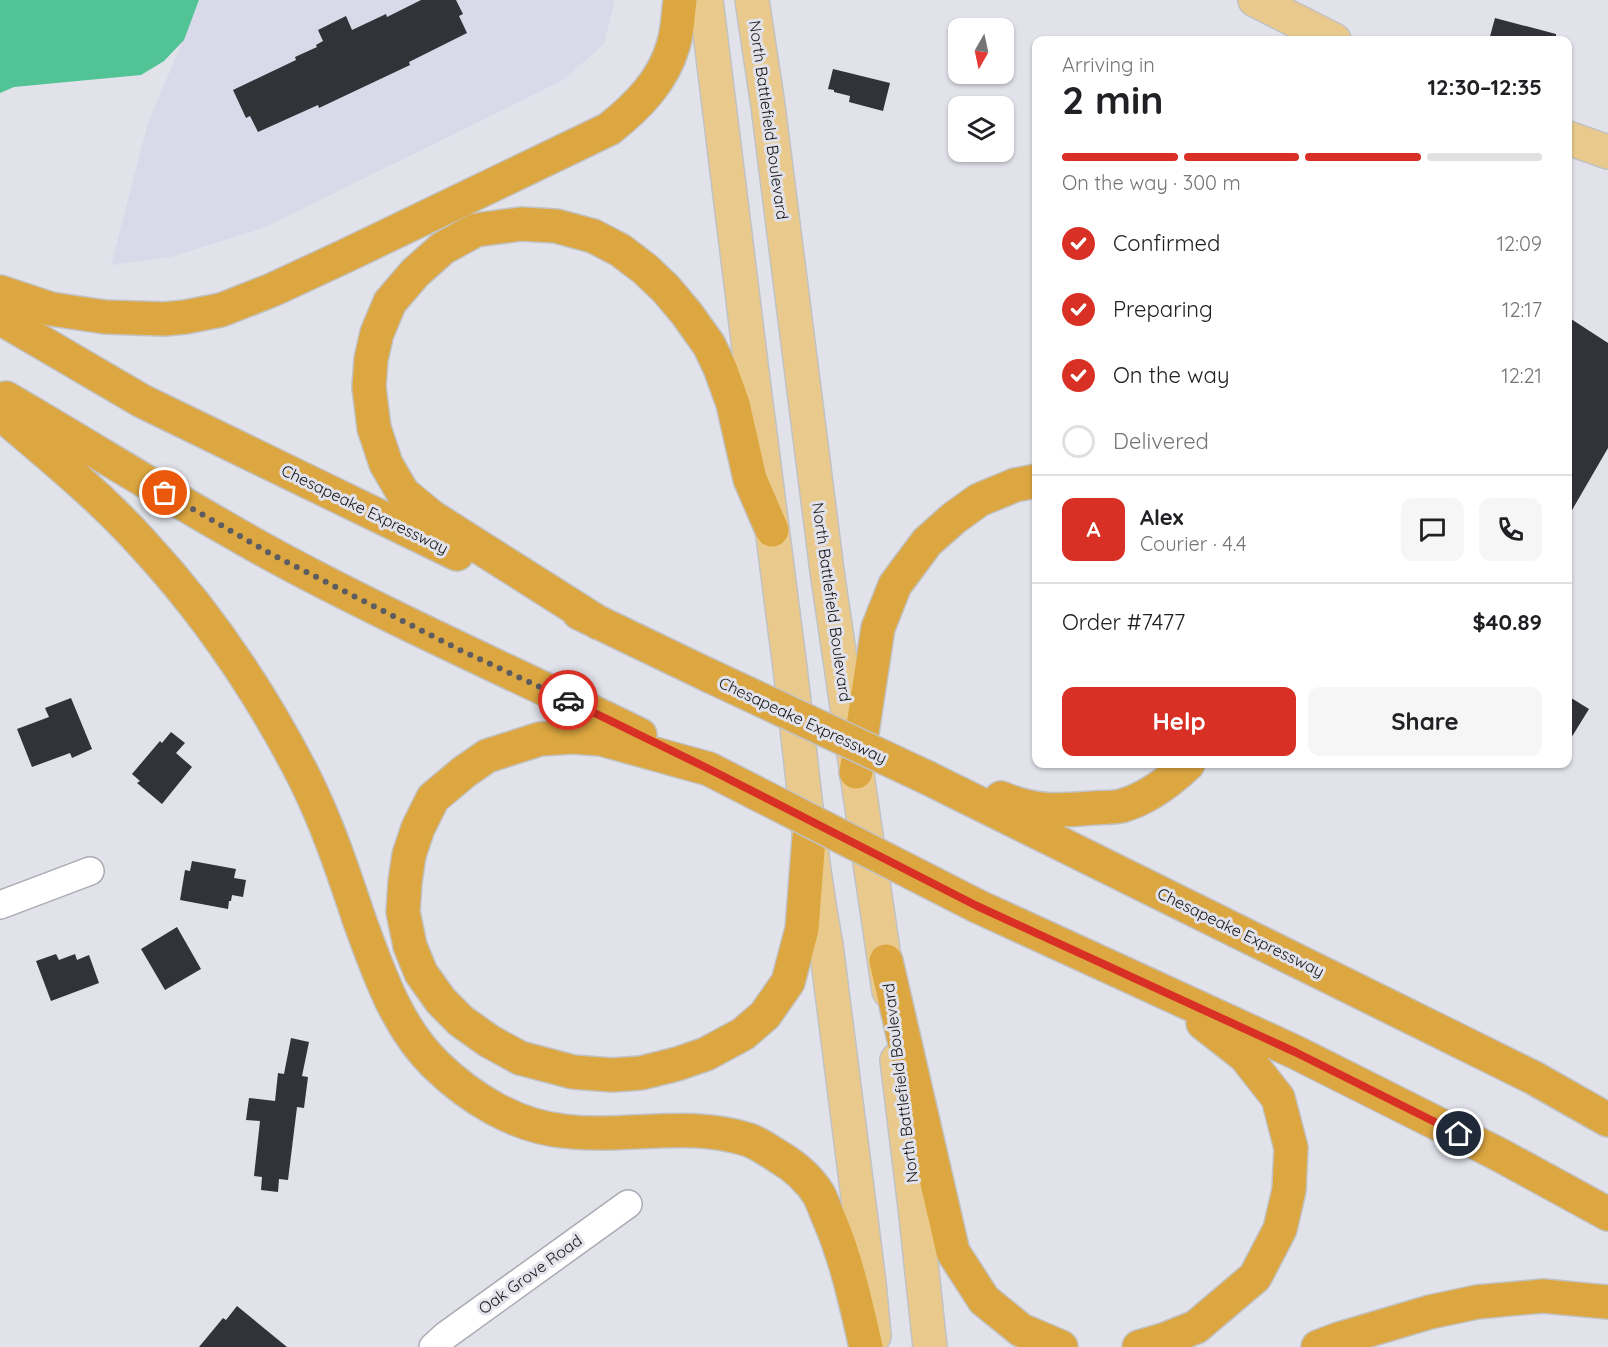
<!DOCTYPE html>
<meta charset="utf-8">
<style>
:root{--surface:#fff;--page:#f6f6f6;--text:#202124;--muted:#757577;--line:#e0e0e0;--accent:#d93025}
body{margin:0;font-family:Quicksand,sans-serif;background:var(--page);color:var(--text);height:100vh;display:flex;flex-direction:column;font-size:22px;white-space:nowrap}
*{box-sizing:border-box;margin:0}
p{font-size:20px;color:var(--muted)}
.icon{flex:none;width:33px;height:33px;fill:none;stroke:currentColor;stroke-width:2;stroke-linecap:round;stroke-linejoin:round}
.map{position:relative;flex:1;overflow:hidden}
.details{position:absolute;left:1032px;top:36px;width:540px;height:732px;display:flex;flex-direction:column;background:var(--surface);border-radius:12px;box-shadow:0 2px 4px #0004}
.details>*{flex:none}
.needle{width:39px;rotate:189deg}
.fabs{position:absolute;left:948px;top:18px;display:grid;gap:12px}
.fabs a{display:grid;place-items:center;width:66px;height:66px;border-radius:12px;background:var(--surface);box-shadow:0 2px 4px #0004;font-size:30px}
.pin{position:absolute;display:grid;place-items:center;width:51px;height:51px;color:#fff;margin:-26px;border:3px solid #fff;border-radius:50%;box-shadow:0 2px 6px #0007}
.courier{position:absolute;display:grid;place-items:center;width:60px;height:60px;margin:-30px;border:4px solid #d93025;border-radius:50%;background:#fff;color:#222;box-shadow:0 2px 8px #0007}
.summary em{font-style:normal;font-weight:700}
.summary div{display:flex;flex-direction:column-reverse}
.summary{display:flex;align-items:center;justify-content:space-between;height:102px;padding:0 30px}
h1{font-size:39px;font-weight:700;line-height:45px}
.bar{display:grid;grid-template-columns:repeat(4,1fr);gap:9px 6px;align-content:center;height:72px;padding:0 30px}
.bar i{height:8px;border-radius:4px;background:var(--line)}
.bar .selected{background:var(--accent)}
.bar p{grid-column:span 4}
.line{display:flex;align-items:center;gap:15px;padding:0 30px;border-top:2px solid var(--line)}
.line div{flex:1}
.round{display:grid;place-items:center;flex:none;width:63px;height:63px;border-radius:12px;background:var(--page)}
ol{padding:0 30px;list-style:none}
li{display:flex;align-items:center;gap:18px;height:66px}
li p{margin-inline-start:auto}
li .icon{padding:6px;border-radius:50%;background:var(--accent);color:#fff;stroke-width:4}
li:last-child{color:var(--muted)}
li i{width:33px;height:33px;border:3px solid var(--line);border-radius:50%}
.button{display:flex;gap:12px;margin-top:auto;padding:12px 30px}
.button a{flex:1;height:69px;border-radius:12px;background:var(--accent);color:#fff;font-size:24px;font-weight:700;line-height:69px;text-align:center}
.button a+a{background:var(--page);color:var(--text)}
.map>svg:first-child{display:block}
</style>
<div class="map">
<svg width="1608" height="1347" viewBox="0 0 1608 1347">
<rect width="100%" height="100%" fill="#e2e2eb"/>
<path fill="#d9d9ea" d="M 200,0 L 615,0 L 604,44 L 563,80 L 266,227 L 171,257 L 111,265 L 148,123 Z"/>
<path fill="#51c395" d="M 0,0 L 199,0 L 184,40 L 164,61 L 141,75 L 14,87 L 0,93 Z"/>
<path fill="#323239" d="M 421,0 L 456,0 L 463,14 L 459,16 L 467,33 L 409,62 L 410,65 L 319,108 L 318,105 L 258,132 L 250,116 L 246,118 L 233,90 L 296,60 L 295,57 L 317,47 L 316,45 L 323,41 L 318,30 L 346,16 L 352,30 L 386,14 L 387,17 Z
M 1495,18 L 1556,34 L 1556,40 L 1489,40 Z
M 833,69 L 890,83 L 883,111 L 849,102 L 850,96 L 834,92 L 834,90 L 828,89 Z
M 1568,317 L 1608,343 L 1608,448 L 1568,517 Z
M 1568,696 L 1589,709 L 1568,743 Z
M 71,698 L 92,749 L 72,758 L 70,753 L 32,767 L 17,729 L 49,717 L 45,708 Z
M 171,732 L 185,743 L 176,753 L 192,767 L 162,804 L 137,783 L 140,781 L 132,774 L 160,741 L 162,743 Z
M 192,861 L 236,869 L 234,878 L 246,880 L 243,897 L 232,895 L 231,901 L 229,901 L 228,909 L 180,900 L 185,870 L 190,871 Z
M 177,927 L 201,969 L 165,990 L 141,949 Z
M 56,954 L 59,960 L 75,954 L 77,960 L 89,955 L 99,983 L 51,1001 L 36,961 Z
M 291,1038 L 309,1042 L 302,1076 L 308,1077 L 304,1108 L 297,1107 L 288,1180 L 279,1179 L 278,1192 L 261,1190 L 262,1177 L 254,1176 L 260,1121 L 246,1120 L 249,1098 L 275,1101 L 278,1073 L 284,1074 Z
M 237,1306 L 287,1347 L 199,1347 L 223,1318 L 226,1320 Z"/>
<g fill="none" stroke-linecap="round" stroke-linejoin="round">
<g stroke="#aaaab3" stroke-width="30">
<path id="minor" d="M 0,905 L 90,871
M 433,1347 L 445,1336 L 628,1204"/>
</g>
<g stroke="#c2c2c3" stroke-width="36">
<path id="major" d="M 706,0 C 732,212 758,425 786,637 C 800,740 807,843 826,945 L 869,1283 L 874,1336
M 752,0 L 768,106 L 827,571 L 889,991
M 1255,0 L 1334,40
M 1568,138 L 1608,152
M 897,1060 L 915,1207 L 930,1347"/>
</g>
<g stroke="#c2c2c3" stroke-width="36">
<path id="highway" d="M 0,292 L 51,309 L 105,317 L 164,319 L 185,317 L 221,310 L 272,290 L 343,257 L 609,129 C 637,107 663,81 673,46 C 678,31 678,15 680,0
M 0,318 L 142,401 L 457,554
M 6,398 C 95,450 182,505 273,555 C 393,620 518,675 640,735
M 0,413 C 49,455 100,496 143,544 C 207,613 261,693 304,777 C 327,823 343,871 359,919 C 378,971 396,1026 436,1065 C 470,1098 515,1126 563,1131 C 625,1139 688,1120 749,1140 C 760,1144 769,1151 779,1157 C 794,1166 810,1180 819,1195 C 823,1203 826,1212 830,1221 C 847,1261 856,1304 866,1347
M 579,613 L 708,675
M 599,623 L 432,517 L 403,493 L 386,464 L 374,428 L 369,387 L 371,359 L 377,333 L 390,302 L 415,273 L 443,248 L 476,230 L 521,224 L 556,226 L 593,236 L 620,250 L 645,269 L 666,289 L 687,314 L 709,345 L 720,368 L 733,404 L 750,479 L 772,530
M 709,769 L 601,739 L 573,737 L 540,739 L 487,756 L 464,772 L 433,798 L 418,828 L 409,855 L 405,882 L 403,912 L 410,946 L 421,973 L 441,1001 L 461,1021 L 489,1041 L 520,1058 L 573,1072 L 612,1075 L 641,1073 L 677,1064 L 706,1054 L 743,1034 L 765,1015 L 788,982 L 802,929 L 809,838
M 856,772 L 878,628 L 895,585 L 927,542 L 954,518 L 979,500 L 1015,485 L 1036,481
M 928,778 L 1534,1078 L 1608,1120
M 1001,798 C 1034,812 1058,811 1093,808 C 1102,807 1112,808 1121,806 C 1147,799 1169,782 1188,764
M 977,906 L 1295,1052 L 1500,1155 L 1608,1214
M 886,961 L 953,1252 L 984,1300 L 1021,1330 L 1061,1347
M 1139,1347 L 1166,1339 L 1196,1327 L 1255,1277 L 1280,1229 L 1289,1190 L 1291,1148 L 1278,1098 L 1245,1056 L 1203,1023
M 1318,1347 L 1339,1339 L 1430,1312 L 1477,1302 L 1543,1296 L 1608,1302"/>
</g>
<use href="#minor" stroke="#fff" stroke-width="27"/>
<use href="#major" stroke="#eaca8c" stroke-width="33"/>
<use href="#highway" stroke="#dca740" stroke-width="33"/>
<g stroke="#c2c2c3" stroke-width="36" stroke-linecap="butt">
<path id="highway-bridge" d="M 708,675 L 928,778
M 709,769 L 977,906"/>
</g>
<use href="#highway-bridge" stroke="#dca740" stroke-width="33"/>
</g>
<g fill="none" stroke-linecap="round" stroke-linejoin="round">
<path stroke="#5c5c61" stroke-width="6" stroke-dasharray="0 10.8" d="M 165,493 L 273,555 L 460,650 L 568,700"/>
<path stroke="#d93025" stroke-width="8" d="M 568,700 L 709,769 L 977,906 L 1295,1052 L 1459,1134"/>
</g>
<g text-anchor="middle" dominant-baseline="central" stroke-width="6" stroke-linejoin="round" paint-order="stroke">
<g font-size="16" fill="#141417" stroke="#e2e2eb">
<text transform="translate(769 120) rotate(82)">North Battlefield Boulevard</text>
<text transform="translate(365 509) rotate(26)">Chesapeake Expressway</text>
<text transform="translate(832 602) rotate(82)">North Battlefield Boulevard</text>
<text transform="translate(803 720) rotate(25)">Chesapeake Expressway</text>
<text transform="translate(1241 932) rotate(26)">Chesapeake Expressway</text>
<text transform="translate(900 1083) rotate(-97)">North Battlefield Boulevard</text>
<text transform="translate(530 1274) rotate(-36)">Oak Grove Road</text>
</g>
</g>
</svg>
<div class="fabs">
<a><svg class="needle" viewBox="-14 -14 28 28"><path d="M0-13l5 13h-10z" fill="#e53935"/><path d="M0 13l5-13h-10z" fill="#757577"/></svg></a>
<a><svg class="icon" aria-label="layers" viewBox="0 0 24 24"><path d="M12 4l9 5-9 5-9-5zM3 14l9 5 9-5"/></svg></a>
</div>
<div class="pin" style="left:165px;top:493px;background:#ea580c"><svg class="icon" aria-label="bag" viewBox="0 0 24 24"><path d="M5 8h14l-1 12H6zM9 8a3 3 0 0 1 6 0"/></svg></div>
<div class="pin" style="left:1459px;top:1134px;background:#1f2937"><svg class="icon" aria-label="home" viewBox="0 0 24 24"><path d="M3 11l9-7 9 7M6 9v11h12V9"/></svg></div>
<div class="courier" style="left:568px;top:700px"><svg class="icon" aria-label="car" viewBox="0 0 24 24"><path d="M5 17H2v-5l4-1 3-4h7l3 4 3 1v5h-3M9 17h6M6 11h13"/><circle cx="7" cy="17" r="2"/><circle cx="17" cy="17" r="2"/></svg></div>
<section class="details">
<div class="summary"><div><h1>2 min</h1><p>Arriving in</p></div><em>12:30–12:35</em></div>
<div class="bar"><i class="selected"></i><i class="selected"></i><i class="selected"></i><i></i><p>On the way · 300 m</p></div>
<ol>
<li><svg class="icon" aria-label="check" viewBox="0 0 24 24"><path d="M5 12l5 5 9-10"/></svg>Confirmed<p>12:09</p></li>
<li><svg class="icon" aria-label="check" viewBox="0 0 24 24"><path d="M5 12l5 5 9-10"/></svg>Preparing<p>12:17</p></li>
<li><svg class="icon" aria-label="check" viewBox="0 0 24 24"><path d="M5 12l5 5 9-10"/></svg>On the way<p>12:21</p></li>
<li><i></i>Delivered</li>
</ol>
<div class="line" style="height:108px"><b class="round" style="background:var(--accent);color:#fff">A</b><div><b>Alex</b><p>Courier · 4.4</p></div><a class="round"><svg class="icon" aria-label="chat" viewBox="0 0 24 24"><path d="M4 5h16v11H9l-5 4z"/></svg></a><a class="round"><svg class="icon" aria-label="phone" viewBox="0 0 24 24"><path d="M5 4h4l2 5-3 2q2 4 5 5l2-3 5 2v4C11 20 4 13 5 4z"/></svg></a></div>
<div class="line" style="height:78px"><div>Order #7477</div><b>$40.89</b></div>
<div class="button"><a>Help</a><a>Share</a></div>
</section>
</div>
